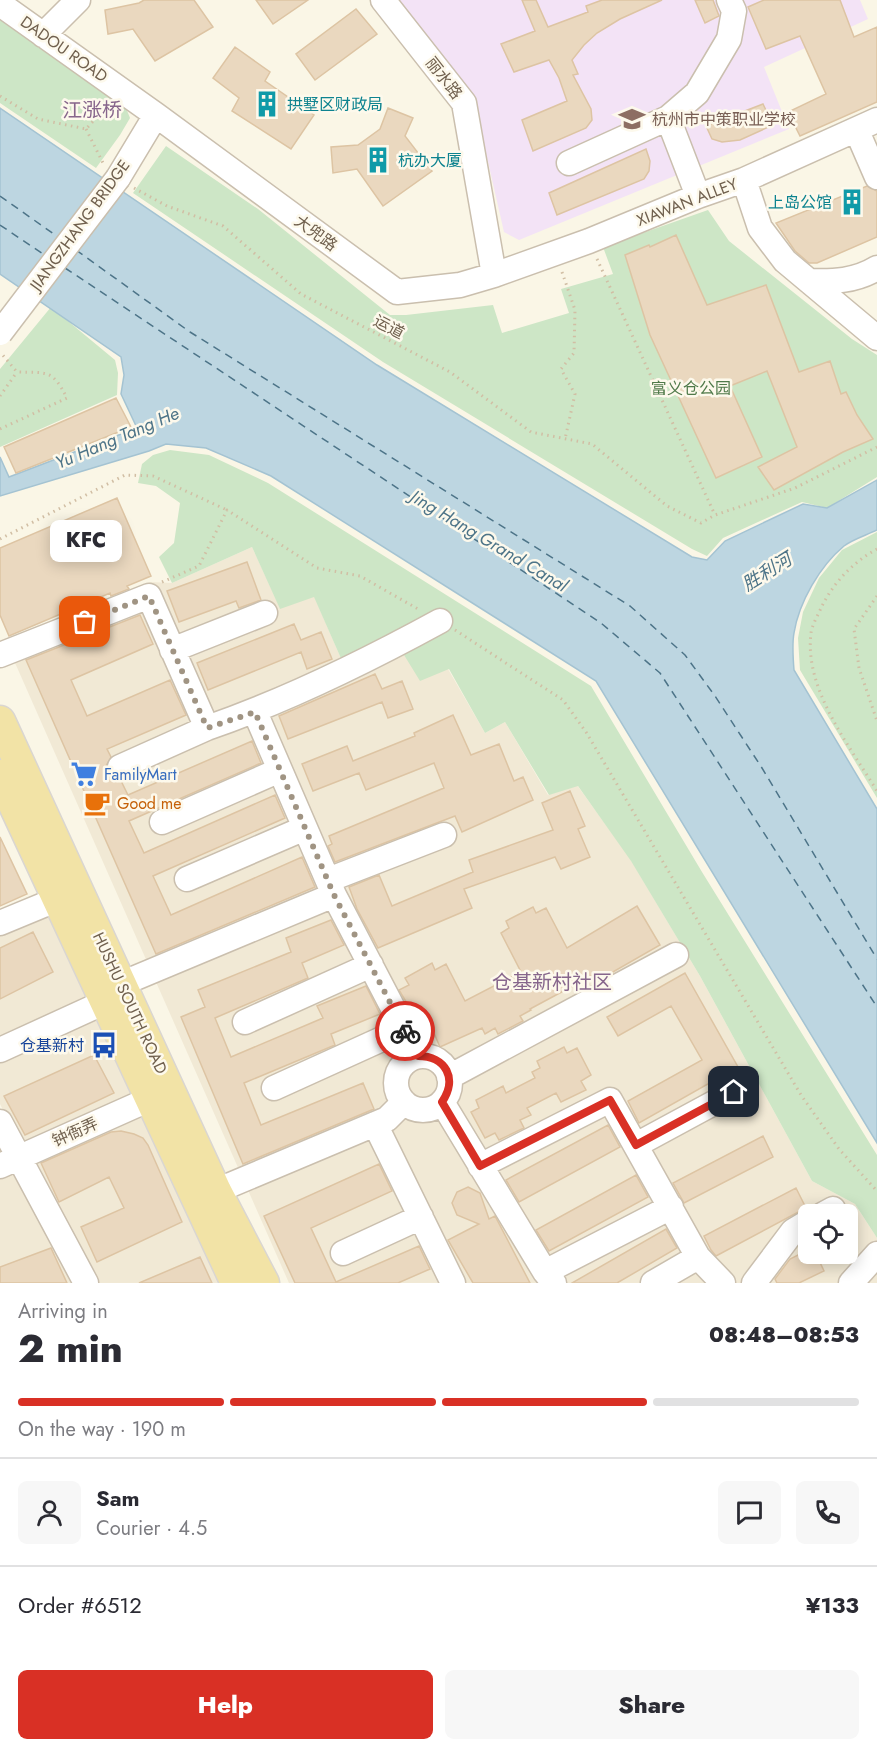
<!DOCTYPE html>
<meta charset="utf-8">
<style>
:root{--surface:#fff;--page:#f7f7f7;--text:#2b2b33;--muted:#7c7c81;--line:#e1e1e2;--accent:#d93025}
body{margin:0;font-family:Jost,"Noto Sans SC",sans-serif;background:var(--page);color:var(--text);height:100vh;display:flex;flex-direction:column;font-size:22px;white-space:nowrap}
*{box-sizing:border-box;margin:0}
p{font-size:20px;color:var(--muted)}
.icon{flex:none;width:33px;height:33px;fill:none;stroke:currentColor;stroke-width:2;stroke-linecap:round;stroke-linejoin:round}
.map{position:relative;height:1283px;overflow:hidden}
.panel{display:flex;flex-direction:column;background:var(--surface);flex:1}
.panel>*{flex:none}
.controls{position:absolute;left:798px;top:1204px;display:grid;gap:12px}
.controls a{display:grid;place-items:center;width:60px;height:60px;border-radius:9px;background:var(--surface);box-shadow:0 3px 15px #0003;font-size:30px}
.pin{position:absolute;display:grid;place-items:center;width:51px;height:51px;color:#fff;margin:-26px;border-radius:12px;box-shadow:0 3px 9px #0006}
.courier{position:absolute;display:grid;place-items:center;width:60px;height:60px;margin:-30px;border:4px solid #d93025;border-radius:50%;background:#fff;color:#222;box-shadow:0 2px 8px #0007}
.bubble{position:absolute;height:42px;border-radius:9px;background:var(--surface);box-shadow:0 3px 15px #0003;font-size:20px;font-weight:800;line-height:42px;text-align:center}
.headline em{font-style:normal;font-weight:800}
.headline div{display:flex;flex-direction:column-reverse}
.headline{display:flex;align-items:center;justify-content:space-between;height:102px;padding:0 18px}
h1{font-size:39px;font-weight:800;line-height:45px}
.bar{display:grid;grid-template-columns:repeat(4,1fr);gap:9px 6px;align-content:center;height:72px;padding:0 18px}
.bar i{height:8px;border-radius:4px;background:var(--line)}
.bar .current{background:var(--accent)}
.bar p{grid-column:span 4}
.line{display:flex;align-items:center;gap:15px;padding:0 18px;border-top:2px solid var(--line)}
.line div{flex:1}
.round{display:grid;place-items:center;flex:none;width:63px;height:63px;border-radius:9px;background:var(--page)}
.cta{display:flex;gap:12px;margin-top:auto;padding:12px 18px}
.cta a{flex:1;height:69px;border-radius:9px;background:var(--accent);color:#fff;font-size:24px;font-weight:800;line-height:69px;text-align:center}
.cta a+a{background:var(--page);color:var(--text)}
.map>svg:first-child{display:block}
</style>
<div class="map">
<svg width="877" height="1283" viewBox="0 0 877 1283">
<rect width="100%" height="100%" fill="#faf6e6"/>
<path fill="#f1e9d5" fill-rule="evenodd" d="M 252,547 L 280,608 L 314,596 L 343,663 L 392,637 L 448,669 L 485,733 L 505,722 L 548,795 L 577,785 L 629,857 L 700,976 L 812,1181 L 855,1204 L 877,1238 L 877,1283 L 289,1283 L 8,647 L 142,591 L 150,582 L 172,583 ZM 808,1215 L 848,1215 L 848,1254 L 808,1254 Z
M 51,910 L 137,1093 L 20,1144 L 0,1104 L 0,932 Z
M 145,1109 L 227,1283 L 0,1283 L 0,1174 Z"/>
<path fill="#f3e3f6" d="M 392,0 L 860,0 L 868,19 L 764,67 L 789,129 L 519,240 L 504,232 L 476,109 Z"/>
<path fill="#cde6c6" d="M 0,14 L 126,108 L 130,118 L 120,135 L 96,168 L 0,103 Z
M 166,146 L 258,209 L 390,315 L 406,315 L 493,305 L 502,333 L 569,313 L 561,289 L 613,274 L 603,247 L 708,210 L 729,241 L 852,339 L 877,355 L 877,477 L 827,508 L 802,502 L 723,538 L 707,556 L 692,549 L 383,362 L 133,193 Z
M 51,307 L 115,360 L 118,373 L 117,395 L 0,447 L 0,369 Z
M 170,450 L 209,455 L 268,483 L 591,686 L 702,872 L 877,1155 L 877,1238 L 855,1204 L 812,1181 L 700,976 L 631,861 L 578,786 L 549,795 L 505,722 L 485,733 L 449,669 L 420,681 L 393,637 L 343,663 L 314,597 L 280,609 L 252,547 L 172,583 L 159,557 L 174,543 L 180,503 L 156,486 L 138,483 L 142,464 L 153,455 Z
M 877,532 L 877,798 L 800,670 L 798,638 L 803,612 L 819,578 L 842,550 Z"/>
<path fill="#bdd6e1" stroke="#a4c3d2" stroke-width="1.5" d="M 0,108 L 377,365 L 692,557 L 707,560 L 725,541 L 803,504 L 827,508 L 877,480 L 877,530 C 867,535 853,539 844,546 C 820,566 799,602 794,633 C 792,644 793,658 794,670 L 877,809 L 877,1143 L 596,681 L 271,476 L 206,448 L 166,444 L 149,451 L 0,496 L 0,457 L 9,477 L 137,428 L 121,394 L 124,375 L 121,357 L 0,274 Z"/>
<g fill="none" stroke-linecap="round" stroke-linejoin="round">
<path stroke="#4d7488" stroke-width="1.5" stroke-dasharray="8 6" stroke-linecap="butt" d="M 0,196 L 58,237
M 0,225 L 46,256
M 76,250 L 190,332 L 630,606 L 685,655 L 715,696 L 762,768 L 877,959
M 65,268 L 601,623 L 660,673 L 877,1007"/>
</g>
<path fill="#ead8bf" stroke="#ddc4a3" stroke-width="1.5" d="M 144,0 L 194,0 L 213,27 L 155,61 L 133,29 L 108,34 L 105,10 L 139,3 Z
M 256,0 L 308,0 L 273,24 Z
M 522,0 L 536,0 L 548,27 L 588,12 L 586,6 L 602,0 L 662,0 L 620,19 L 597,33 L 584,45 L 572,60 L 578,74 L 573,75 L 591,109 L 592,120 L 586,128 L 533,151 L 522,120 L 567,101 L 559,78 L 549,60 L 514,72 L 501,44 L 535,31 Z
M 695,0 L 713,0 L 719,16 L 705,23 Z
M 764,0 L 840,0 L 854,37 L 877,27 L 877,102 L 800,136 L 788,112 L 826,94 L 800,36 L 766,49 L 748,7 Z
M 356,9 L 377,34 L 315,80 L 296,54 Z
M 235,47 L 270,72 L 265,81 L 314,115 L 291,149 L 232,111 L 239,98 L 213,78 Z
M 763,104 L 773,125 L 740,140 L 722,142 L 712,139 L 706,126 Z
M 388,108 L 413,118 L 405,136 L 432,171 L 383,206 L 357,169 L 333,173 L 331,147 L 358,145 L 380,129 Z
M 646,149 L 650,161 L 649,171 L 644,179 L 557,215 L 549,193 Z
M 867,186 L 877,191 L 877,237 L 817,263 L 809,263 L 795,251 L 776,223 Z
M 676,235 L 707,305 L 766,285 L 799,372 L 830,361 L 841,394 L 846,392 L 857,415 L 873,439 L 843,452 L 774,490 L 758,467 L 797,447 L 767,371 L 730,386 L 762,457 L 716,478 L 650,335 L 625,255 L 649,245 L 650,247 Z
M 116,398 L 131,427 L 16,473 L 4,447 Z
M 117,498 L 151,576 L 127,586 L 129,589 L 111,596 L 110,593 L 9,636 L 0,615 L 0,548 Z
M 247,562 L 261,600 L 239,608 L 236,601 L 179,622 L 167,591 Z
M 140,615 L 153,644 L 71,680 L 87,716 L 170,680 L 186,715 L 107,749 L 111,757 L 106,766 L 107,772 L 111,778 L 121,781 L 128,795 L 252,741 L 261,763 L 129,821 L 144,853 L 275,795 L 285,818 L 153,876 L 171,915 L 302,857 L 315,887 L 156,954 L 26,660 Z
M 294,624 L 301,640 L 321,632 L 332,659 L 307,669 L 301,652 L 208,690 L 197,663 Z
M 375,674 L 382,689 L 402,681 L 413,709 L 388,718 L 382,702 L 288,739 L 279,716 Z
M 453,715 L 471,755 L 499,744 L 514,781 L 523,777 L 533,800 L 462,832 L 455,816 L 335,862 L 328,846 L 332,844 L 329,836 L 444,788 L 434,763 L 366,790 L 359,773 L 313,791 L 302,764 L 347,746 L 353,761 L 415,736 L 414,733 Z
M 570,791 L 585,826 L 578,829 L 590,857 L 561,869 L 555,857 L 464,889 L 472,908 L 378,948 L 357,909 L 349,887 L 379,875 L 392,906 L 473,872 L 469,860 L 553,830 L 542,803 Z
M 0,837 L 27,894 L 0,906 Z
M 637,906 L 660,945 L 599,980 L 595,974 L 530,1009 L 531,1010 L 520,1016 L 523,1021 L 498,1034 L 495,1028 L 485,1034 L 482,1028 L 440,1047 L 424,1010 L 414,1015 L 399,990 L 409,985 L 405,978 L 432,963 L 435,970 L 446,964 L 465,1001 L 521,972 L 501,933 L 509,928 L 506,921 L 533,907 L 536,913 L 546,908 L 567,948 Z
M 331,920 L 344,945 L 302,963 L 308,978 L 215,1018 L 231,1057 L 323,1018 L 317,1006 L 366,986 L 380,1014 L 331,1034 L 335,1045 L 244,1083 L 261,1125 L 363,1083 L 374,1109 L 243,1164 L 181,1017 L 205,1007 L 198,990 L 291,952 L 286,938 Z
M 33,932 L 53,972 L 0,999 L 0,948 Z
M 685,973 L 738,1067 L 639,1123 L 628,1101 L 702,1060 L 671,1006 L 618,1036 L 607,1017 Z
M 564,1047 L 567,1053 L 577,1048 L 591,1075 L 581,1081 L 586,1090 L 561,1102 L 556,1093 L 527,1108 L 531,1115 L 520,1120 L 524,1128 L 499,1140 L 495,1133 L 485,1138 L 471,1112 L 479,1108 L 476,1100 L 503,1086 L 506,1093 L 535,1078 L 532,1072 L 540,1068 L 537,1061 Z
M 94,1055 L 114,1093 L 25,1135 L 4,1096 Z
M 608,1125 L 620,1147 L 519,1202 L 506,1180 Z
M 121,1131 L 134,1134 L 143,1138 L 148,1145 L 182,1222 L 97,1262 L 81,1227 L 124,1208 L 109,1177 L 59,1202 L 41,1163 L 111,1132 Z
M 763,1136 L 773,1157 L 684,1203 L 673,1183 Z
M 379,1164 L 392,1191 L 311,1228 L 336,1282 L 419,1246 L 430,1269 L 398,1283 L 295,1283 L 264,1216 Z
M 636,1175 L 648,1197 L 549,1251 L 536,1230 Z
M 468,1187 L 480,1193 L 489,1219 L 495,1216 L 530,1283 L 473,1283 L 448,1240 L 479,1224 L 457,1215 L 452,1203 L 457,1192 Z
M 796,1188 L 806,1208 L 716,1256 L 711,1250 L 704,1236 Z
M 666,1229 L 677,1248 L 617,1283 L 572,1283 Z
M 51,1248 L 67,1283 L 0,1283 L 0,1267 Z
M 800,1254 L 816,1254 L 824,1271 L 799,1283 L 777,1283 L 775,1279 L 790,1259 Z
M 200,1257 L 212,1283 L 139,1283 Z"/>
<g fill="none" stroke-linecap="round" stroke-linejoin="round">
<g stroke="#cabfae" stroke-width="27">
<path id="minor" d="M 383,0 L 464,103 L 494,275
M 0,4 L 156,115 L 397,292 L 460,285 L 494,275 L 589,241 L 698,196 L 744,180 L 877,120
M 43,35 L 78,0
M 668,118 L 698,196
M 857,131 L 877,177
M 569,163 L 668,118 L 697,93 L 729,39 L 734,11 L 729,0
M 118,178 L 156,115
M 744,180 L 760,228 L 785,261 L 877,338
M 809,281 C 833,282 856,281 877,268
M 172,650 L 265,613
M 0,655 L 149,596 L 207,728 C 288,700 365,662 440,621
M 255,712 L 334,895 L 418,1056
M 120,767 L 207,728
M 162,822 L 280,770
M 187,879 L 305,828
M 328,880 L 444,835
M 0,923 L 58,899
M 121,984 L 334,895
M 245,1022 L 371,965
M 0,1050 L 105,1002
M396 1083a27 27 0 1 1 54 0a27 27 0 1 1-54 0Z
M 449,1077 L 676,955
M 274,1088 L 404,1029
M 442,1102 L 545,1272 L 554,1283
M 0,1122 L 86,1283
M 375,1124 L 453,1283
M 636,1145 L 734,1092
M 0,1166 L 150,1099
M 480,1166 L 610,1100 L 698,1257 L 723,1283
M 216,1191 L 387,1119 L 404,1102
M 822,1215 L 833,1209
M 343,1253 L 421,1217
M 545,1272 L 671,1207
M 653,1283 L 698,1257
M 754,1283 L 793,1231 L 808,1222
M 851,1283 L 877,1254"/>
</g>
<g stroke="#dad6d1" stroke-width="33">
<path id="major" d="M 0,721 L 216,1191 L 264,1283
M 0,775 L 236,1283"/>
</g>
<path stroke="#d1bea4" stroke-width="3" stroke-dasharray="1.5 4.5" stroke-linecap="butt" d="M 0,96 L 38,119 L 86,129 L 109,104
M 86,129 L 104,165
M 134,188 L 167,206 L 223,226 L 301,294 L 450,372 L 531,432 L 592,444 L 667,506 L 701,523 L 715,515 L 795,488 L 877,447
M 597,259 L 715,515
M 562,272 L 575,310 L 574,353 L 561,369 L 575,394 L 565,439
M 0,396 L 17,372
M 0,429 L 67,398 C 52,369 48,373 17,372 L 1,353
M 0,539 L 125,475 L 153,476 L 227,510
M 877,549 C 853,562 833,583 821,608 C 818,615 812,625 811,633 C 804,689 849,745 877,791
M 162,582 L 199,566 L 227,510 L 317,568 L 360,576 L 418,609
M 877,596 L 854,629 L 859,668 L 877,721
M 455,630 L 563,700 L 586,732 L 801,1095 L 839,1149 L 877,1191"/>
<use href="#minor" stroke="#fff" stroke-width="24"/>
<use href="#major" stroke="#f2e3a6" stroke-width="30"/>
<g stroke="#cabfae" stroke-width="27" stroke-linecap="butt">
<path id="minor-bridge" d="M 0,333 L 118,178"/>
</g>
<use href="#minor-bridge" stroke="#fff" stroke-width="24"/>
</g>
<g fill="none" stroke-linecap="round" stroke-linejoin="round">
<path stroke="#a09483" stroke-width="6" stroke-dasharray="0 10.8" d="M 85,622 L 149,596 L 207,728 L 255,712 L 334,895 L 405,1031"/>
<path stroke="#d93025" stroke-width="8" d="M 405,1031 L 418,1056 C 446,1056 458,1079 442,1102 L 480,1166 L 610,1100 L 636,1145 L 734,1092"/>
</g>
<defs>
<g id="building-bare" transform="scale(2.07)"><path d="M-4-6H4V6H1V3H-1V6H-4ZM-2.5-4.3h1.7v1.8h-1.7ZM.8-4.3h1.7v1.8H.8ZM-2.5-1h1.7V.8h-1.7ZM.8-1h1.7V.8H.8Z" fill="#0f9aa8" stroke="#fdf9ec" stroke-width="2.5" paint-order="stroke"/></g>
<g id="school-bare" transform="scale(2.07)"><path d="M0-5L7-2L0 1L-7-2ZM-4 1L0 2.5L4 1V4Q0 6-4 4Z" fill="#8d6e63" stroke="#fdf9ec" stroke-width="2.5" paint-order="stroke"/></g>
<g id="supermarket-bare" transform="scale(2.07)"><path d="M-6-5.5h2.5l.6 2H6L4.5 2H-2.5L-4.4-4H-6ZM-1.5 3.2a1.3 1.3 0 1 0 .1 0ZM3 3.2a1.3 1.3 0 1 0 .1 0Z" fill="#3f7fe0" stroke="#fdf9ec" stroke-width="2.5" paint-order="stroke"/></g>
<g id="cafe-bare" transform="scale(2.07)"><path d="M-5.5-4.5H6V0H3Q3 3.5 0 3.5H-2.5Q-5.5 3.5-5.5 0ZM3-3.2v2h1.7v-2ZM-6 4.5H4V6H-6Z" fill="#e8710a" stroke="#fdf9ec" stroke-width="2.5" paint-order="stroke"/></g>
<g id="bus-bare" transform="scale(2.07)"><path d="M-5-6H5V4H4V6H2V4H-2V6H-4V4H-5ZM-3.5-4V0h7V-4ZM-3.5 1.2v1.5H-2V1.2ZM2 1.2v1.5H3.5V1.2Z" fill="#1a4fb4" stroke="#fdf9ec" stroke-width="2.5" paint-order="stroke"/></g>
</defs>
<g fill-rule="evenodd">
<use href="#building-bare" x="267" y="104"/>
<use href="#school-bare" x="632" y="119"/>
<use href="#building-bare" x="378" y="160"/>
<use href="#building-bare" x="852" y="202"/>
<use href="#supermarket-bare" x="84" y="774"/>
<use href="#cafe-bare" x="97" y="803"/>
<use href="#bus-bare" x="104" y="1045"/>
</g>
<g text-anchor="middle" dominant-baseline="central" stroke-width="5" stroke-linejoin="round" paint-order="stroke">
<g font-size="16" fill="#70604e" stroke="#fdf9ec">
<text transform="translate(64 49) rotate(35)">DADOU ROAD</text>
<text transform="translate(444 78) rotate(52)">丽水路</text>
<text transform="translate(687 202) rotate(-21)">XIAWAN ALLEY</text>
<text transform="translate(80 225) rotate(-54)">JIANGZHANG BRIDGE</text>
<text transform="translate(316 233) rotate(36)">大兜路</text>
<text transform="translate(389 327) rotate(28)">运道</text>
<text transform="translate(130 1003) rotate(65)">HUSHU SOUTH ROAD</text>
<text transform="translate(75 1132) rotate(-24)">钟衙弄</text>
</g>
<g font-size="16" fill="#0d838f" stroke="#fdf9ec" text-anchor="start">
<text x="287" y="104">拱墅区财政局</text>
<text x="398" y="160">杭办大厦</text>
<text x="832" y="202" text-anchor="end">上岛公馆</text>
</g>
<g font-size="16" fill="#785e54" stroke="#fdf9ec" text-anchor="start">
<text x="652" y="119">杭州市中策职业学校</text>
</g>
<g font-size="16" fill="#507a4a" stroke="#fdf9ec">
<text x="691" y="388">富义仓公园</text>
</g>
<g font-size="16" fill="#366cbe" stroke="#fdf9ec" text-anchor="start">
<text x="104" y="774">FamilyMart</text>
</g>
<g font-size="16" fill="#c56008" stroke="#fdf9ec" text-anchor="start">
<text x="117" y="803">Good me</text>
</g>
<g font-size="16" fill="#164399" stroke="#fdf9ec" text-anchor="end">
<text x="84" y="1045">仓基新村</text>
</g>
<g font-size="18" font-style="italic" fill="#4d7488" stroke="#fdf9ec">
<text transform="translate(117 438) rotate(-23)">Yu Hang Tang He</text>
<text transform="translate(489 541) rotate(31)">Jing Hang Grand Canal</text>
<text transform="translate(767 572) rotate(-32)">胜利河</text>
</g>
<g font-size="20" fill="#87668c" stroke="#fdf9ec">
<text x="92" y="110">江涨桥</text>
<text x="552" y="982">仓基新村社区</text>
</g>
</g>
</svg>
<div class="controls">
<a><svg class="icon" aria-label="locate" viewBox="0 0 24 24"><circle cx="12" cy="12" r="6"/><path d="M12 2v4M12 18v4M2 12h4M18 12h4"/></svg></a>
</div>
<div class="pin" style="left:85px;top:622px;background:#ea580c"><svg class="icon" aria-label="bag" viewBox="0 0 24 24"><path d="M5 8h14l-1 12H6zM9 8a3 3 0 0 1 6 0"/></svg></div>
<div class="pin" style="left:734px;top:1092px;background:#1f2937"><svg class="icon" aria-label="home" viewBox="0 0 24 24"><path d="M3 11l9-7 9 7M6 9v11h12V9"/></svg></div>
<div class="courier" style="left:405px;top:1031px"><svg class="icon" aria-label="bike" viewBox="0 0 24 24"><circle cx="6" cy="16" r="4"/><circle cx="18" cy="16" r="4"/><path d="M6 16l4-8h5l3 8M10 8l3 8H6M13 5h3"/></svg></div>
<div class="bubble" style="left:50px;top:520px;width:72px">KFC</div>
</div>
<section class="panel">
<div class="headline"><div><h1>2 min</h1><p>Arriving in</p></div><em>08:48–08:53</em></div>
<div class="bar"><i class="current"></i><i class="current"></i><i class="current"></i><i></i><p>On the way · 190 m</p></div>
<div class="line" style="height:108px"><a class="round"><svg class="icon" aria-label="person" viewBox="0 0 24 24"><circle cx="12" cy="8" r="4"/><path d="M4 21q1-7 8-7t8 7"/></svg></a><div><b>Sam</b><p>Courier · 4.5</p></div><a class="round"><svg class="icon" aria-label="chat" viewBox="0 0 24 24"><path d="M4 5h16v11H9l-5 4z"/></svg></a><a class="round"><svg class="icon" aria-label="phone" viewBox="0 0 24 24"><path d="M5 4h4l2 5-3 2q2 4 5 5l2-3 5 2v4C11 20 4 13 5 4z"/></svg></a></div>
<div class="line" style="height:78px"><div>Order #6512</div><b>¥133</b></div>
<div class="cta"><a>Help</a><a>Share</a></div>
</section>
